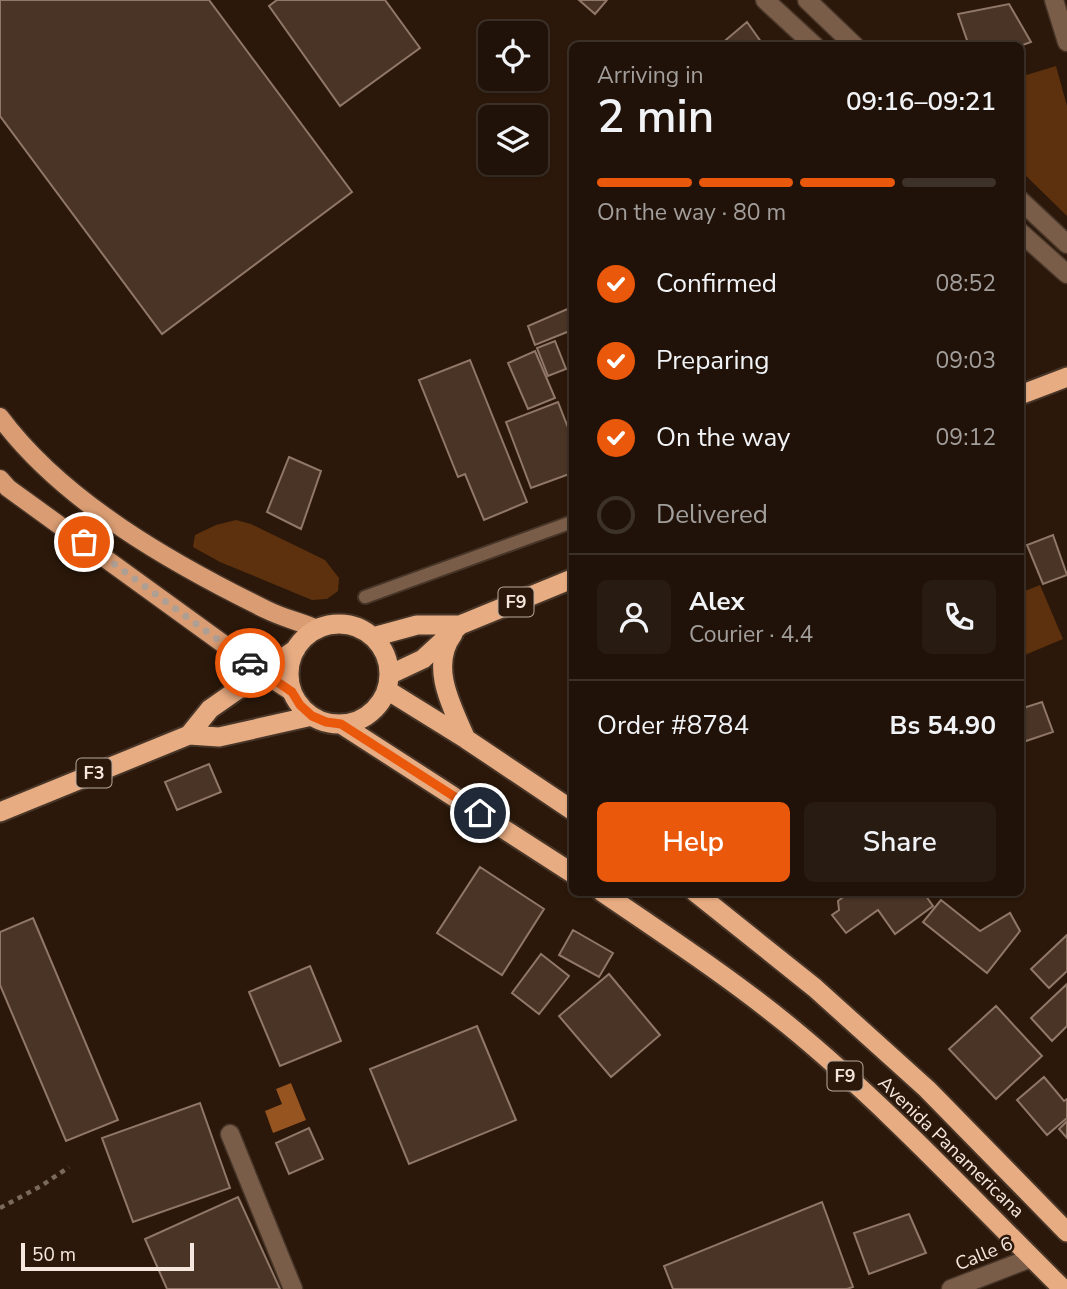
<!DOCTYPE html>
<meta charset="utf-8">
<style>
:root{--surface:#201208;--page:#281b12;--text:#f1f3f6;--muted:#a29e9c;--line:#3d3229;--accent:#ea580c}
body{margin:0;font-family:"Nunito Sans",sans-serif;background:var(--page);color:var(--text);height:100vh;display:flex;flex-direction:column;font-size:26px;white-space:nowrap}
*{box-sizing:border-box;margin:0}
p{font-size:23px;color:var(--muted)}
.icon{flex:none;width:38px;height:38px;fill:none;stroke:currentColor;stroke-width:2;stroke-linecap:round;stroke-linejoin:round}
.map{position:relative;flex:1;overflow:hidden}
.side{position:absolute;left:569px;top:42px;width:455px;height:854px;display:flex;flex-direction:column;background:var(--surface);border-radius:10px;box-shadow:0 2px 5px #0004,0 0 0 2px var(--line)}
.side>*{flex:none}
.controls{position:absolute;left:478px;top:21px;display:grid;gap:14px}
.controls a{display:grid;place-items:center;width:70px;height:70px;border-radius:10px;background:var(--surface);box-shadow:0 2px 5px #0004,0 0 0 2px var(--line);font-size:35px}
.scale{position:absolute;left:21px;bottom:18px;width:173px;box-sizing:border-box;padding-left:7px;border:4px solid #f5e7de;border-top:0;font-size:19px;line-height:24px;white-space:nowrap;color:#f5e7de;-webkit-text-stroke:5px #2b180a;paint-order:stroke}
.pin{position:absolute;display:grid;place-items:center;width:60px;height:60px;color:#fff;margin:-30px;border:4px solid #fff;border-radius:50%;box-shadow:0 2px 7px #0007}
.courier{position:absolute;display:grid;place-items:center;width:70px;height:70px;margin:-35px;border:5px solid #ea580c;border-radius:50%;background:#fff;color:#222;box-shadow:0 2px 9px #0007}
.summary em{font-style:normal;font-weight:600}
.summary div{display:flex;flex-direction:column-reverse}
.summary{display:flex;align-items:center;justify-content:space-between;height:119px;padding:0 28px}
h1{font-size:46px;font-weight:600;line-height:52px}
.bar{display:grid;grid-template-columns:repeat(4,1fr);gap:10px 7px;align-content:center;height:84px;padding:0 28px}
.bar i{height:9px;border-radius:5px;background:var(--line)}
.bar .current{background:var(--accent)}
.bar p{grid-column:span 4}
.line{display:flex;align-items:center;gap:18px;padding:0 28px;border-top:2px solid var(--line)}
.line div{flex:1}
.round{display:grid;place-items:center;flex:none;width:74px;height:74px;border-radius:10px;background:var(--page)}
ol{padding:0 28px;list-style:none}
li{display:flex;align-items:center;gap:21px;height:77px}
li p{margin-inline-start:auto}
li .icon{padding:7px;border-radius:50%;background:var(--accent);color:#fff;stroke-width:4}
li:last-child{color:var(--muted)}
li i{width:38px;height:38px;border:4px solid var(--line);border-radius:50%}
.button{display:flex;gap:14px;margin-top:auto;padding:14px 28px}
.button a{flex:1;height:80px;border-radius:10px;background:var(--accent);color:#fff;font-size:28px;font-weight:600;line-height:80px;text-align:center}
.button a+a{background:var(--page);color:var(--text)}
.map>svg:first-child{display:block}
</style>
<div class="map">
<svg width="1067" height="1289" viewBox="0 0 1067 1289">
<rect width="100%" height="100%" fill="#2b180a"/>
<path fill="#5d310d" d="M 1056,66 L 1067,106 L 1067,216 L 1020,170 L 1020,77 Z
M 236,520 L 251,524 L 325,560 L 339,578 L 338,591 L 327,599 L 312,600 L 220,562 L 193,547 L 195,535 L 216,525 Z
M 1040,585 L 1063,639 L 1020,657 L 1020,593 Z"/>
<path fill="#965420" d="M 291,1083 L 306,1120 L 273,1133 L 265,1111 L 282,1104 L 276,1089 Z"/>
<path fill="#4a3426" stroke="#907767" stroke-width="2" d="M 0,0 L 209,0 L 352,192 L 162,334 L 0,116 Z
M 277,0 L 385,0 L 420,48 L 340,106 L 269,6 Z
M 579,0 L 607,0 L 595,14 Z
M 1009,4 L 1031,42 L 1020,46 L 969,46 L 958,14 Z
M 747,22 L 764,46 L 721,44 Z
M 572,307 L 572,330 L 535,345 L 528,326 Z
M 555,341 L 566,369 L 548,376 L 537,348 Z
M 535,351 L 555,398 L 528,409 L 508,363 Z
M 470,360 L 527,502 L 484,520 L 465,474 L 458,477 L 419,380 Z
M 558,402 L 572,438 L 572,473 L 531,488 L 506,422 Z
M 289,457 L 321,471 L 301,529 L 267,512 Z
M 1053,535 L 1067,575 L 1043,584 L 1027,545 Z
M 1042,702 L 1053,732 L 1020,743 L 1020,709 Z
M 209,764 L 221,792 L 177,810 L 165,782 Z
M 480,867 L 544,909 L 502,975 L 437,933 Z
M 850,892 L 923,892 L 933,906 L 895,934 L 878,910 L 846,933 L 832,915 L 839,910 L 838,901 Z
M 941,900 L 980,931 L 1010,913 L 1020,931 L 987,973 L 923,922 Z
M 33,918 L 118,1120 L 66,1141 L 0,985 L 0,932 Z
M 573,930 L 613,953 L 599,977 L 559,955 Z
M 1067,935 L 1067,971 L 1049,988 L 1031,969 Z
M 541,954 L 569,976 L 539,1014 L 512,993 Z
M 310,966 L 341,1041 L 280,1066 L 249,992 Z
M 609,974 L 660,1035 L 611,1077 L 559,1016 Z
M 1067,984 L 1067,1026 L 1052,1041 L 1031,1018 Z
M 996,1006 L 1042,1056 L 996,1099 L 949,1049 Z
M 477,1026 L 516,1120 L 409,1164 L 370,1069 Z
M 1044,1077 L 1064,1101 L 1067,1099 L 1067,1118 L 1047,1135 L 1017,1100 Z
M 200,1103 L 230,1188 L 133,1222 L 102,1138 Z
M 1067,1121 L 1067,1138 L 1059,1129 Z
M 309,1128 L 323,1159 L 289,1174 L 276,1143 Z
M 238,1197 L 280,1289 L 167,1289 L 145,1239 Z
M 822,1202 L 853,1287 L 847,1289 L 673,1289 L 664,1266 Z
M 909,1214 L 926,1253 L 869,1274 L 854,1233 Z"/>
<g fill="none" stroke-linecap="round" stroke-linejoin="round">
<g stroke="#473528" stroke-width="16">
<path id="service" d="M 365,597 L 572,522"/>
</g>
<g stroke="#473528" stroke-width="21">
<path id="minor" d="M 765,0 L 815,46
M 807,0 L 855,46
M 1054,0 L 1067,42
M 1020,200 L 1067,244
M 1020,232 L 1067,274
M 230,1134 L 293,1289
M 951,1289 L 1031,1258"/>
</g>
<g stroke="#473528" stroke-width="21">
<path id="primary" d="M 0,417 C 63,502 173,564 267,610 C 283,618 301,622 317,629
M 0,479 L 8,488 L 269,677 L 292,692"/>
</g>
<g stroke="#473528" stroke-width="23">
<path id="trunk" d="M 1020,395 L 1067,377
M289 674a50 50 0 1 1 100 0a50 50 0 1 1-100 0Z
M 453,634 C 429,666 452,707 466,739
M 373,637 L 417,625 L 460,625
M 389,675 L 423,659 L 460,625 L 572,579
M 387,690 L 466,739 L 572,810
M 341,724 L 572,873
M 189,735 L 210,709 L 296,649
M 0,812 L 189,735 L 219,737 L 312,716
M 602,892 C 665,935 729,977 788,1025 C 886,1105 973,1200 1063,1289
M 695,892 L 815,988 L 927,1089 L 1067,1232"/>
</g>
<path stroke="#7a695d" stroke-width="4.5" stroke-dasharray="5 5" stroke-linecap="butt" d="M 0,1208 L 41,1186 L 69,1167"/>
<use href="#service" stroke="#7a5d49" stroke-width="12"/>
<use href="#minor" stroke="#7a5d49" stroke-width="18"/>
<use href="#primary" stroke="#da9d73" stroke-width="18"/>
<use href="#trunk" stroke="#e8ac82" stroke-width="19"/>
</g>
<g fill="none" stroke-linecap="round" stroke-linejoin="round">
<path stroke="#ae9f94" stroke-width="7" stroke-dasharray="0 12.6" d="M 84,542 L 250,663"/>
<path stroke="#ea580c" stroke-width="9" d="M 250,663 L 292,692 L 300,705 L 312,716 L 326,722 L 341,724 L 480,813"/>
</g>
<g text-anchor="middle" dominant-baseline="central" stroke-width="5" stroke-linejoin="round" paint-order="stroke">
<g fill="#2b180a" stroke="#b8a99e" stroke-width="2">
<rect x="498.5" y="587.5" width="35" height="29" rx="5"/>
<rect x="76.5" y="758.5" width="35" height="29" rx="5"/>
<rect x="827.5" y="1061.5" width="35" height="29" rx="5"/>
</g>
<g font-size="18" font-weight="bold" fill="#f5e7de">
<text x="516" y="602">F9</text>
<text x="94" y="773">F3</text>
<text x="845" y="1076">F9</text>
</g>
<g font-size="19" fill="#f5e7de" stroke="#2b180a">
<text transform="translate(951 1147) rotate(44)">Avenida Panamericana</text>
<text transform="translate(984 1254) rotate(-22)">Calle 6</text>
</g>
</g>
</svg>
<div class="controls">
<a><svg class="icon" aria-label="locate" viewBox="0 0 24 24"><circle cx="12" cy="12" r="6"/><path d="M12 2v4M12 18v4M2 12h4M18 12h4"/></svg></a>
<a><svg class="icon" aria-label="layers" viewBox="0 0 24 24"><path d="M12 4l9 5-9 5-9-5zM3 14l9 5 9-5"/></svg></a>
</div>
<div class="scale">50 m</div>
<div class="pin" style="left:84px;top:542px;background:#ea580c"><svg class="icon" aria-label="bag" viewBox="0 0 24 24"><path d="M5 8h14l-1 12H6zM9 8a3 3 0 0 1 6 0"/></svg></div>
<div class="pin" style="left:480px;top:813px;background:#1f2937"><svg class="icon" aria-label="home" viewBox="0 0 24 24"><path d="M3 11l9-7 9 7M6 9v11h12V9"/></svg></div>
<div class="courier" style="left:250px;top:663px"><svg class="icon" aria-label="car" viewBox="0 0 24 24"><path d="M5 17H2v-5l4-1 3-4h7l3 4 3 1v5h-3M9 17h6M6 11h13"/><circle cx="7" cy="17" r="2"/><circle cx="17" cy="17" r="2"/></svg></div>
<section class="side">
<div class="summary"><div><h1>2 min</h1><p>Arriving in</p></div><em>09:16–09:21</em></div>
<div class="bar"><i class="current"></i><i class="current"></i><i class="current"></i><i></i><p>On the way · 80 m</p></div>
<ol>
<li><svg class="icon" aria-label="check" viewBox="0 0 24 24"><path d="M5 12l5 5 9-10"/></svg>Confirmed<p>08:52</p></li>
<li><svg class="icon" aria-label="check" viewBox="0 0 24 24"><path d="M5 12l5 5 9-10"/></svg>Preparing<p>09:03</p></li>
<li><svg class="icon" aria-label="check" viewBox="0 0 24 24"><path d="M5 12l5 5 9-10"/></svg>On the way<p>09:12</p></li>
<li><i></i>Delivered</li>
</ol>
<div class="line" style="height:126px"><a class="round"><svg class="icon" aria-label="person" viewBox="0 0 24 24"><circle cx="12" cy="8" r="4"/><path d="M4 21q1-7 8-7t8 7"/></svg></a><div><b>Alex</b><p>Courier · 4.4</p></div><a class="round"><svg class="icon" aria-label="phone" viewBox="0 0 24 24"><path d="M5 4h4l2 5-3 2q2 4 5 5l2-3 5 2v4C11 20 4 13 5 4z"/></svg></a></div>
<div class="line" style="height:91px"><div>Order #8784</div><b>Bs 54.90</b></div>
<div class="button"><a>Help</a><a>Share</a></div>
</section>
</div>
